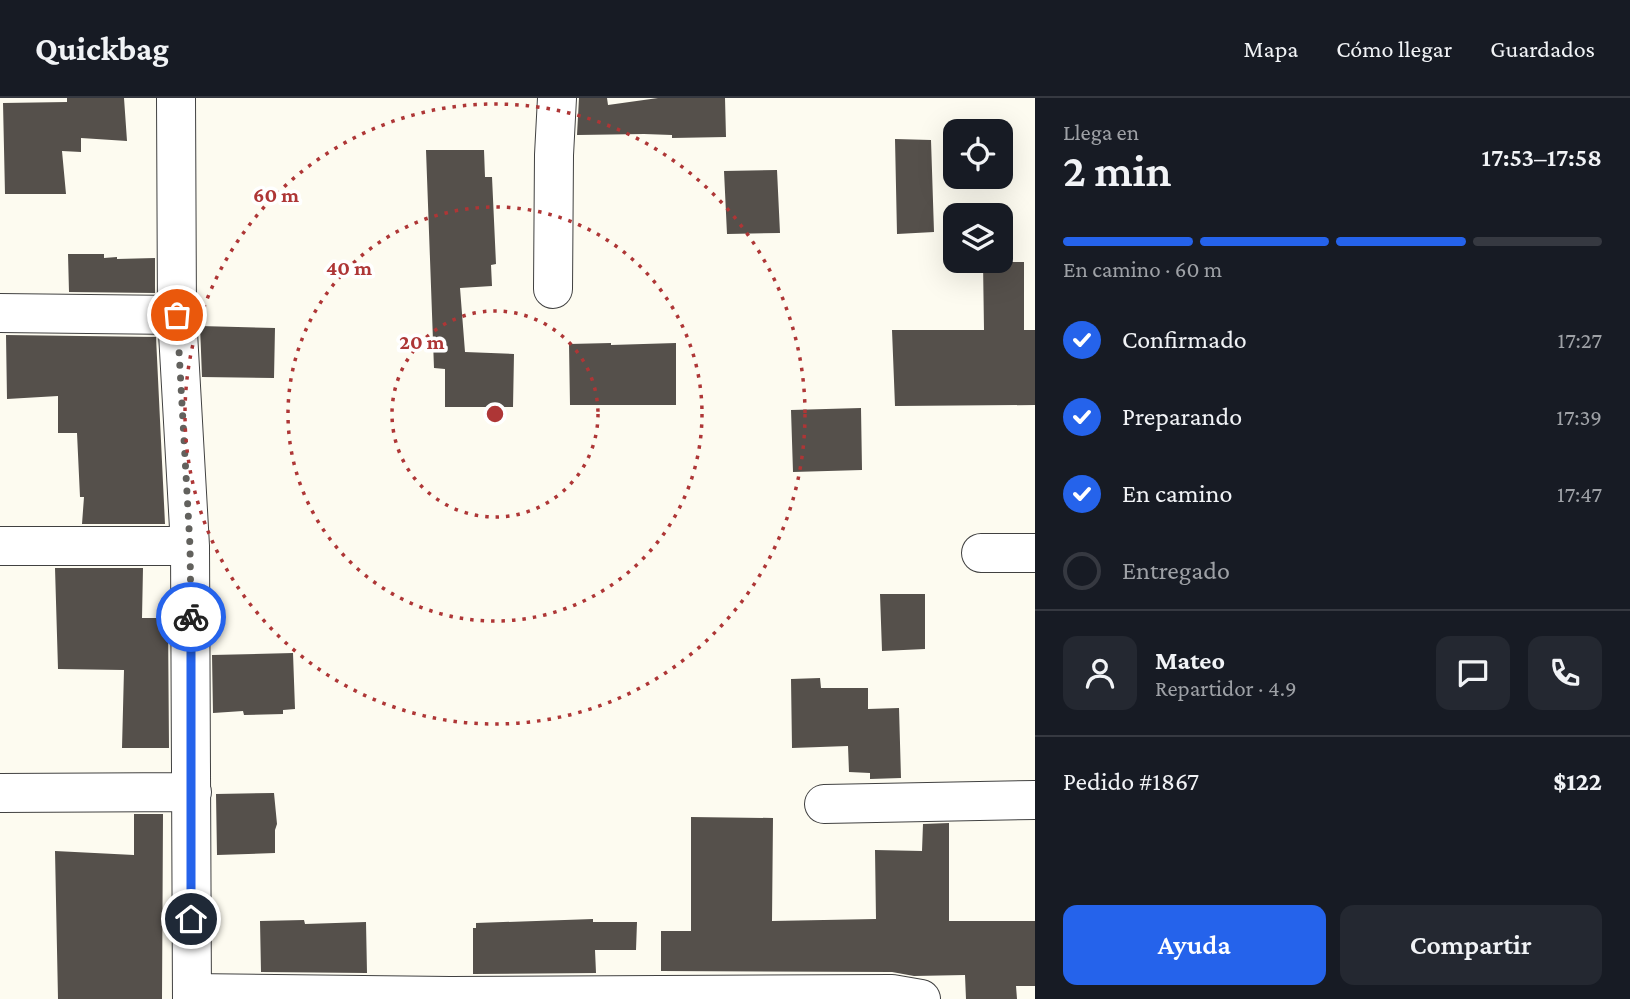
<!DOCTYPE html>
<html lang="es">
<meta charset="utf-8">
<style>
:root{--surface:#171b24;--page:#242831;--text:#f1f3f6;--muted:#9ea1a6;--line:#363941;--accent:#2563eb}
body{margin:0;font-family:"Crimson Pro",serif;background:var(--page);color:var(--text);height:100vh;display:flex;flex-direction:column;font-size:26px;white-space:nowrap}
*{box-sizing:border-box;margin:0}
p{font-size:23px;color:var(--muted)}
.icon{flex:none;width:38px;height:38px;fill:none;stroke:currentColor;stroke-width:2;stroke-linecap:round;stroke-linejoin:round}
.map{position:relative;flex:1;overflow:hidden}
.details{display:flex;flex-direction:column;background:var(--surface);width:595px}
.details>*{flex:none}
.fabs{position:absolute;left:943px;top:21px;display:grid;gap:14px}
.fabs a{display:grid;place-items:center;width:70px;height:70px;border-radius:14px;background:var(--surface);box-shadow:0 7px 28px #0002;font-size:35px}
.pin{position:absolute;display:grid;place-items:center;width:60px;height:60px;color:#fff;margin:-30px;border:4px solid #fff;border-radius:50%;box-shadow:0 2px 7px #0007}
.courier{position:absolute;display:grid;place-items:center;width:70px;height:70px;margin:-35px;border:5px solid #2563eb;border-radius:50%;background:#fff;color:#222;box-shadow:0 2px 9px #0007}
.overview em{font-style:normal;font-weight:600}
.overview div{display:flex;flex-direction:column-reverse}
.overview{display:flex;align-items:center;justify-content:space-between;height:119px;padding:0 28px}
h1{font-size:46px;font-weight:600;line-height:52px}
.bar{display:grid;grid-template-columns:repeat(4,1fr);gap:10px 7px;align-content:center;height:84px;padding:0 28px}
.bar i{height:9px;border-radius:5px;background:var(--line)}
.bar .active{background:var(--accent)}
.bar p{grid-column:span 4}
.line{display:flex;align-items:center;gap:18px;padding:0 28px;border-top:2px solid var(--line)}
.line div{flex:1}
.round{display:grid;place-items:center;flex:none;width:74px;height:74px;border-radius:14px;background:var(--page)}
ol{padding:0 28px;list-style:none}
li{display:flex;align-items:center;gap:21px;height:77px}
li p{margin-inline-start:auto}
li .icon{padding:7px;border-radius:50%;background:var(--accent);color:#fff;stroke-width:4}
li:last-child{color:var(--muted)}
li i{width:38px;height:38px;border:4px solid var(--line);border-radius:50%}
.primary-button{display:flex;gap:14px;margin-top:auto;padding:14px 28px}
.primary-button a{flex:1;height:80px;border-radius:14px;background:var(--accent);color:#fff;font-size:28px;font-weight:600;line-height:80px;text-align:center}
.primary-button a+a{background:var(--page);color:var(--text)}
header{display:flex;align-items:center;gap:42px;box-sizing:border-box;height:98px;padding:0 35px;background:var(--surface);border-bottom:2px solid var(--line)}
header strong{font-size:33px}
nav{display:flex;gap:38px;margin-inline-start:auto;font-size:24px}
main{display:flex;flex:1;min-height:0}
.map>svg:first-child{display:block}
</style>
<header>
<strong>Quickbag</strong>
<nav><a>Mapa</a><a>Cómo llegar</a><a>Guardados</a></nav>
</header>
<main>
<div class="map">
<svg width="1035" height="901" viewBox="0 0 1035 901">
<rect width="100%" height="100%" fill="#fdfbf0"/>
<path fill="#55504b" d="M 67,0 L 124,0 L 127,43 L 81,40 L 81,54 L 62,53 L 66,96 L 5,96 L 3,5 L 67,4 Z
M 579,0 L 607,0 L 608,7 L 658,0 L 725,0 L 726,39 L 672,40 L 672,37 L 644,36 L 577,37 Z
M 895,41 L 931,42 L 934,134 L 897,136 Z
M 426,52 L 484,52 L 485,79 L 492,79 L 496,166 L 491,167 L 492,188 L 460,190 L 465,254 L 514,256 L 513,309 L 445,309 L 445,271 L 434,270 Z
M 777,72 L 780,135 L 727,136 L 724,73 Z
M 68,156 L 104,156 L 104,160 L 117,159 L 117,161 L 155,160 L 155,195 L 69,194 Z
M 983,164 L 1024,164 L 1024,232 L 1035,232 L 1035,307 L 895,308 L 892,232 L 984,232 Z
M 200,228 L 275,230 L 274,280 L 202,279 Z
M 6,237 L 156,239 L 165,426 L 82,426 L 84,399 L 80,399 L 77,335 L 58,335 L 58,298 L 7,301 Z
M 611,245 L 611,247 L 676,245 L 676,307 L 570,307 L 569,246 Z
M 861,310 L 862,372 L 793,374 L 791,312 Z
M 55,470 L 143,470 L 142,520 L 168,520 L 169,650 L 122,650 L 124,572 L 58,571 Z
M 880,496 L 925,496 L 925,551 L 882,553 Z
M 293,555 L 295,611 L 283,612 L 283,616 L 244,617 L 243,613 L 213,615 L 212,557 Z
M 820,580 L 821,590 L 868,590 L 868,611 L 899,610 L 901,680 L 870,681 L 870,675 L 849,674 L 848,648 L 792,650 L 791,581 Z
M 274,695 L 277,726 L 275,732 L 275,755 L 217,757 L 216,696 Z
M 134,716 L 163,716 L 162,901 L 58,901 L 55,753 L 134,757 Z
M 691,719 L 773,720 L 772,823 L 876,821 L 875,752 L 922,753 L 923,726 L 949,725 L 949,823 L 1035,823 L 1035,888 L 1016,888 L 1017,901 L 966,901 L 965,877 L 914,878 L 892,874 L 661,873 L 661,833 L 691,833 Z
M 593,821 L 593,824 L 637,824 L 636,852 L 595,852 L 596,875 L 473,876 L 473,830 L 476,830 L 476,825 Z
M 304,822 L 305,826 L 366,824 L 367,875 L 261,874 L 260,823 Z"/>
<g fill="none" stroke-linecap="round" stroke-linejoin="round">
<g stroke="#414141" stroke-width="40">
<path id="minor" d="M 176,0 L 177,217 L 190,448 L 192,901
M 553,191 L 554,57 L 557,0
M 0,215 L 177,217
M 0,448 L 190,448
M 981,455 L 1035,455
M 0,695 L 192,694
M 824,706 L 1035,702
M 192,895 L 450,898 L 892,896 L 921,901"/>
</g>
<use href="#minor" stroke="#fff" stroke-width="38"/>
</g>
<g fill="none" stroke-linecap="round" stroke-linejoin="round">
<path stroke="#62615d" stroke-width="7" stroke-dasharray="0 12.6" d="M 177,217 L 190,448 L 191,519"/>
<path stroke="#2563eb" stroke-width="9" d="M 191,821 L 191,519"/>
</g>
<g fill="none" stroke="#ae3636" stroke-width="3.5" stroke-dasharray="3.5 7">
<circle cx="495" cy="316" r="103"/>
<circle cx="495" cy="316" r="207"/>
<circle cx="495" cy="316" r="310"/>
</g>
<circle cx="495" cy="316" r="10" fill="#ae3636" stroke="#fff" stroke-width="3.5"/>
<g font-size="21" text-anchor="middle" font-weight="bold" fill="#ae3636" stroke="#fff" stroke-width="7" stroke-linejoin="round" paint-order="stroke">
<text x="276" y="104">60 m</text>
<text x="349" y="177">40 m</text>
<text x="422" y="251">20 m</text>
</g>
</svg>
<div class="fabs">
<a><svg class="icon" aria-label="locate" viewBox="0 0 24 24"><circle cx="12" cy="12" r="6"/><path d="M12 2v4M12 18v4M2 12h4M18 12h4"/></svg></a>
<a><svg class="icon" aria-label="layers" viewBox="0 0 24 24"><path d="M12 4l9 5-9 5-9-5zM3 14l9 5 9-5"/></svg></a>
</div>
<div class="pin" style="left:177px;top:217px;background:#ea580c"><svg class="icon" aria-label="bag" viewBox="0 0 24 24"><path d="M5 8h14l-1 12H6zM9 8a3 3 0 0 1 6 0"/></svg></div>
<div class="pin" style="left:191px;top:821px;background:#1f2937"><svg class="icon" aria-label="home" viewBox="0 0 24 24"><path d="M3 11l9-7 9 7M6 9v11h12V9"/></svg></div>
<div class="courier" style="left:191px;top:519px"><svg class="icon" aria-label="bike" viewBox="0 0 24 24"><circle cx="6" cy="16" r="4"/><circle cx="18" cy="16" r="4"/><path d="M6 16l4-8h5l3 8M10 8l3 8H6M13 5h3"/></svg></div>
</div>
<section class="details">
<div class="overview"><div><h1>2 min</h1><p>Llega en</p></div><em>17:53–17:58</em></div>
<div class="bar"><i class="active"></i><i class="active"></i><i class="active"></i><i></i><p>En camino · 60 m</p></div>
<ol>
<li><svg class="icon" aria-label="check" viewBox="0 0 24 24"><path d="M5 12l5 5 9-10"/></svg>Confirmado<p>17:27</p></li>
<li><svg class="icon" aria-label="check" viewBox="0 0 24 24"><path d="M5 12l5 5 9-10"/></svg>Preparando<p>17:39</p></li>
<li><svg class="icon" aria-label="check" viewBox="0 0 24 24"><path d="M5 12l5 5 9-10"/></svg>En camino<p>17:47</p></li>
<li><i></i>Entregado</li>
</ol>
<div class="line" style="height:126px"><a class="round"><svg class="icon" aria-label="person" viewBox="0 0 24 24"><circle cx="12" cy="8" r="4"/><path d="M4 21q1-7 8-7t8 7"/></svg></a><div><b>Mateo</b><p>Repartidor · 4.9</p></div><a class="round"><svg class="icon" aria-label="chat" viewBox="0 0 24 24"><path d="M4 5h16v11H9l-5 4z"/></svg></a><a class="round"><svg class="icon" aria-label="phone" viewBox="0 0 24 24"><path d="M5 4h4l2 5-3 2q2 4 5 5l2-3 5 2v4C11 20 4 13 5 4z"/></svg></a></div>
<div class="line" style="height:91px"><div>Pedido #1867</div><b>$122</b></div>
<div class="primary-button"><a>Ayuda</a><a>Compartir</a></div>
</section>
</main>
